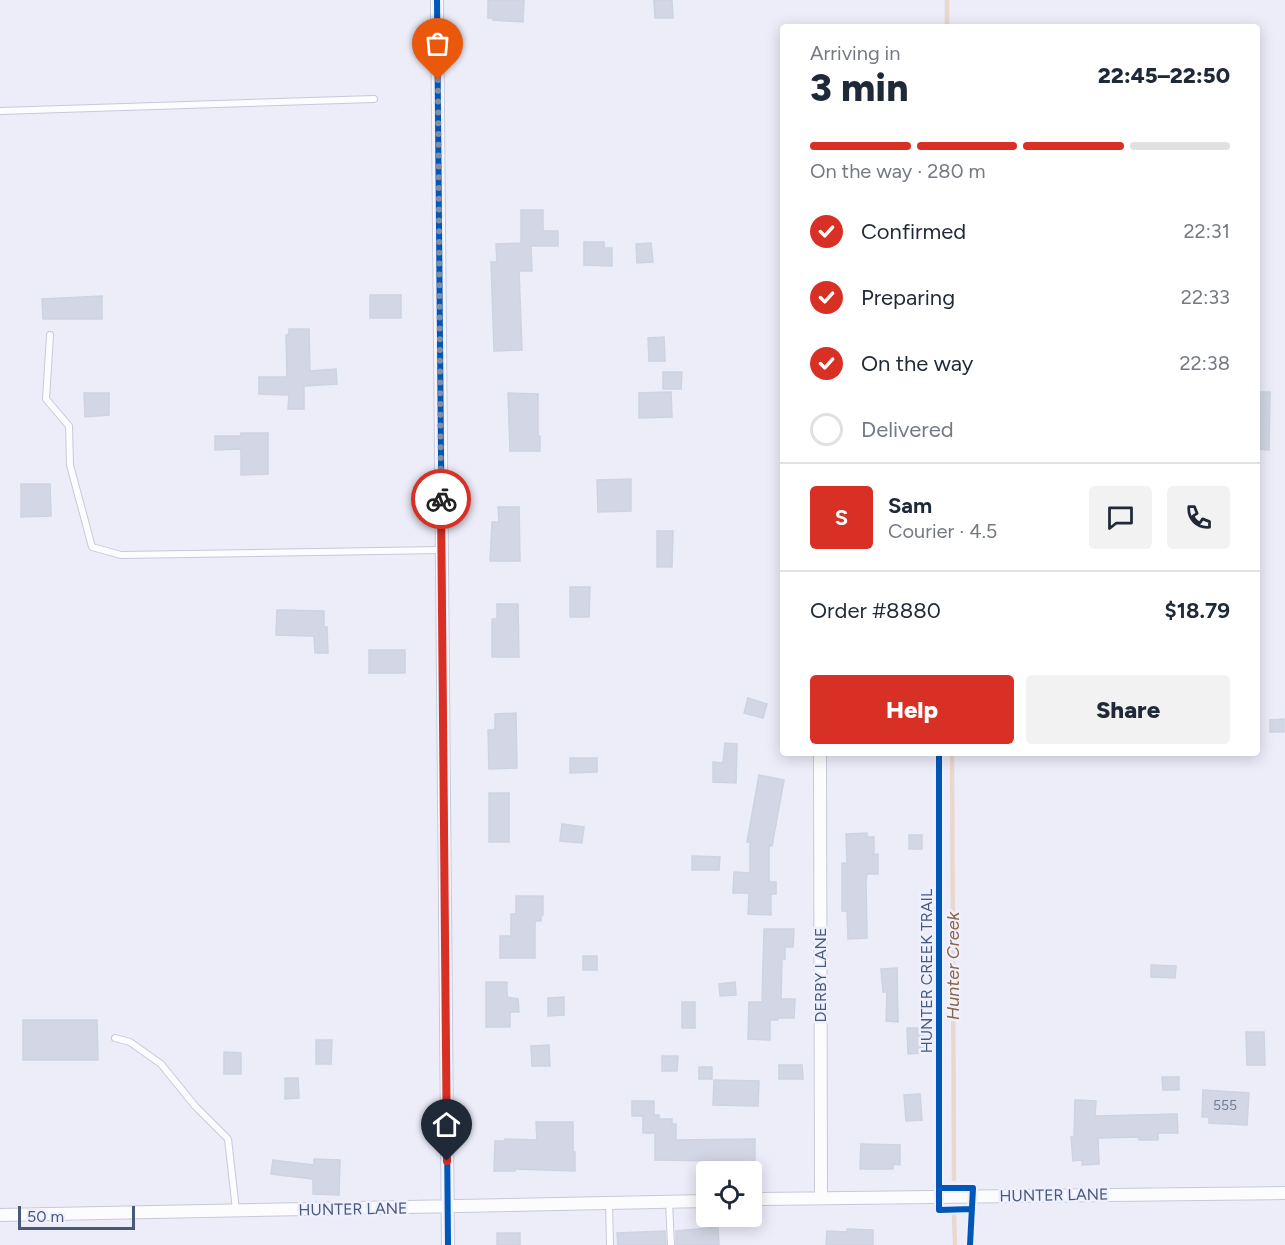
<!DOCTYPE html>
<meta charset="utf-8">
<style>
:root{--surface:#fff;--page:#f2f2f3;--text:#1f2937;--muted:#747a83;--line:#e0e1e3;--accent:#d93025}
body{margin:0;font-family:Figtree,sans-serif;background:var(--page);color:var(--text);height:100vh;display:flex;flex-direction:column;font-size:22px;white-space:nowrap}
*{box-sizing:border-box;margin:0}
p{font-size:20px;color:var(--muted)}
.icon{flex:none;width:33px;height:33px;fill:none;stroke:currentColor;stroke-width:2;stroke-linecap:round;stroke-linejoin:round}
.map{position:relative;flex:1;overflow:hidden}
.sheet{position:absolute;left:780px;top:24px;width:480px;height:732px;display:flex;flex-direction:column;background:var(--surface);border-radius:6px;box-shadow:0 3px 15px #0003}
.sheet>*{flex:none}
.tools{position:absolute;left:696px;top:1161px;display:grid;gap:12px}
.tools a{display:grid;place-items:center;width:66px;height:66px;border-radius:6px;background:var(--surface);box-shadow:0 3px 15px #0003;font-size:30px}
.scale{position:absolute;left:18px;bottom:15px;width:117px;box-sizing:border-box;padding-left:6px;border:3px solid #49597a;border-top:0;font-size:16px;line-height:21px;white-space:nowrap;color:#49597a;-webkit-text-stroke:4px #eef0ff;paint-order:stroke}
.pin{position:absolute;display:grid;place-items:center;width:51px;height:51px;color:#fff;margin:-62px -26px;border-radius:50% 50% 50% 0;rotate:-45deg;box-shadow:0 0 6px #0007}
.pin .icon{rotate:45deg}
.courier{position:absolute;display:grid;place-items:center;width:60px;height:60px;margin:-30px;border:4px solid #d93025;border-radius:50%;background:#fff;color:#222;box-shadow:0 2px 8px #0007}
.head em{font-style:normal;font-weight:800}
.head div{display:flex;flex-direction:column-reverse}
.head{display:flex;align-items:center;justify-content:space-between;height:102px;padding:0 30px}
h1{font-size:39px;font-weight:800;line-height:45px}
.bar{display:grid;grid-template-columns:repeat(4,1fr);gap:9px 6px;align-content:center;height:72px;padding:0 30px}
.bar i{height:8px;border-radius:4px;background:var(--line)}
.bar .current{background:var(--accent)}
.bar p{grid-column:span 4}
.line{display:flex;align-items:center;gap:15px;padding:0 30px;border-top:2px solid var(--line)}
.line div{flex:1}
.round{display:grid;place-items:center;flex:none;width:63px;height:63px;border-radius:6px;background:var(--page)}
ol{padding:0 30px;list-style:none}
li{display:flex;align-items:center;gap:18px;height:66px}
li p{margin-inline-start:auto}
li .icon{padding:6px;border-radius:50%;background:var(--accent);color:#fff;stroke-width:4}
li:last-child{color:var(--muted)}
li i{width:33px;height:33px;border:3px solid var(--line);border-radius:50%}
.primary-button{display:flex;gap:12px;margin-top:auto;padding:12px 30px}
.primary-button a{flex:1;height:69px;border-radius:6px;background:var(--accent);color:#fff;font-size:24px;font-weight:800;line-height:69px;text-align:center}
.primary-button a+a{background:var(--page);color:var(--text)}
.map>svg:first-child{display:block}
</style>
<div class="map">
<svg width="1285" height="1245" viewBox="0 0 1285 1245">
<rect width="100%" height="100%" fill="#ecedf9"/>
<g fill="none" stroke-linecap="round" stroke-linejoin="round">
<path stroke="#ead8cc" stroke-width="4.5" d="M 947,0 L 947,27
M 952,753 L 954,1179
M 954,1215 L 955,1245"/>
</g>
<path fill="#d3d7e5" stroke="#cdd3e2" stroke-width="1.5" d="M 492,0 L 524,0 L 523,22 L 493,20 L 493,18 L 488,18 L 488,1 Z
M 654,0 L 672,0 L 673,18 L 655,18 Z
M 521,210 L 543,210 L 543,231 L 558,231 L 558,246 L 531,246 L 532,271 L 519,271 L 522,350 L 494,351 L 491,262 L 497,262 L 496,244 L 521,243 Z
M 584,242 L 604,242 L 604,248 L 612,248 L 612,266 L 584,265 Z
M 651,243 L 653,262 L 637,263 L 636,244 Z
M 370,295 L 401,295 L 401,318 L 370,318 Z
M 102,296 L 102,319 L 43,319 L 42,299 Z
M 289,329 L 309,329 L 310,371 L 336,369 L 337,384 L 304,386 L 304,409 L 288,409 L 289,395 L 259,394 L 259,377 L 287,377 L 286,335 L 289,334 Z
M 664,337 L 665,361 L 649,361 L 648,338 Z
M 663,372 L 682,372 L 681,389 L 663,389 Z
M 671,392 L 672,417 L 639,418 L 639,393 Z
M 1257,392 L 1270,392 L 1269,450 L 1257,449 Z
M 84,393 L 109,393 L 109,415 L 85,417 Z
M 508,393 L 538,394 L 538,436 L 540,436 L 540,451 L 510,451 Z
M 241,433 L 268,433 L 268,474 L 241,475 L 241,449 L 215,450 L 215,436 L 241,436 Z
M 631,479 L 631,511 L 598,512 L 597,480 Z
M 21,484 L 50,484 L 51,516 L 21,517 Z
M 498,507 L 519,507 L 520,561 L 490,561 L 492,522 L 499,522 Z
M 657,531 L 673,531 L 672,567 L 657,567 Z
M 570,587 L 590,587 L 589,617 L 570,617 Z
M 497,604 L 518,604 L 519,657 L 492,657 L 492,619 L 497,619 Z
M 277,610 L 324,611 L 324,627 L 327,627 L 328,653 L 315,653 L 314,636 L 276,635 Z
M 369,650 L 405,650 L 405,673 L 369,673 Z
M 748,698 L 767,704 L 763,718 L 744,713 Z
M 516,713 L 517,768 L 489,769 L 488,730 L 495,730 L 495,714 Z
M 1284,719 L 1284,732 L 1270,732 L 1270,720 Z
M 725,743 L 737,744 L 736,783 L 713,782 L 713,762 L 723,763 Z
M 570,758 L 597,758 L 597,772 L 570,773 Z
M 759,775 L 784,780 L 772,846 L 769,846 L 769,882 L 776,882 L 776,894 L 771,894 L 771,915 L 748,914 L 749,893 L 733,893 L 734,872 L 750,873 L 750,842 L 747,842 Z
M 489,793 L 509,793 L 509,842 L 489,842 Z
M 562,824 L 584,827 L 582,843 L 560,841 Z
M 867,833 L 867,837 L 874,837 L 874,855 L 878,854 L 878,874 L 867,874 L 866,881 L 867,938 L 848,939 L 847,911 L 842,911 L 842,863 L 847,863 L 846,834 Z
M 909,835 L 922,835 L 922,849 L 909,849 Z
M 692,856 L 720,857 L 719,870 L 692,870 Z
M 516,896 L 543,896 L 543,915 L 541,915 L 541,921 L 535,921 L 535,958 L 500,958 L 500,936 L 511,936 L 511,914 L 516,914 Z
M 764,929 L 794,929 L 793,947 L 785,947 L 785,959 L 782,959 L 781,999 L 795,999 L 794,1018 L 778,1018 L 778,1020 L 770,1020 L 770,1040 L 748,1039 L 749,1002 L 762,1002 Z
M 583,956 L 597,956 L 597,970 L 583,970 Z
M 1151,965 L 1176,966 L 1175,978 L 1151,977 Z
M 897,968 L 898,1022 L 886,1021 L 887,992 L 883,992 L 881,969 Z
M 486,982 L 507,982 L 507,997 L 518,999 L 519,1012 L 510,1012 L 510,1027 L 486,1027 Z
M 735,982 L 736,995 L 720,996 L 719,984 Z
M 564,997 L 564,1015 L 548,1016 L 548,998 Z
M 682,1002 L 695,1002 L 695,1028 L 682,1028 Z
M 23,1020 L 97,1020 L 98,1060 L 23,1060 Z
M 907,1028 L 923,1028 L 924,1053 L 908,1054 Z
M 1246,1032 L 1264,1032 L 1265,1065 L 1247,1065 Z
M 316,1040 L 332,1040 L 331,1064 L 316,1064 Z
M 549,1045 L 550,1066 L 532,1066 L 531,1046 Z
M 224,1052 L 241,1053 L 241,1074 L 224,1074 Z
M 662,1056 L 678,1056 L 677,1071 L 662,1071 Z
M 779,1065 L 802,1065 L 803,1079 L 779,1079 Z
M 699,1067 L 712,1067 L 712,1079 L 699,1079 Z
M 1162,1077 L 1179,1077 L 1179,1090 L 1163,1090 Z
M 285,1078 L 298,1078 L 299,1098 L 285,1099 Z
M 714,1080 L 759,1081 L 758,1106 L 713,1105 Z
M 1203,1090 L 1249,1093 L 1247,1125 L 1209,1123 L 1209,1117 L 1202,1117 Z
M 920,1094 L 922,1120 L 906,1121 L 904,1095 Z
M 1075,1100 L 1096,1101 L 1095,1116 L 1177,1114 L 1178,1133 L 1158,1133 L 1158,1140 L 1139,1140 L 1139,1137 L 1098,1138 L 1099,1164 L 1082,1165 L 1082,1160 L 1073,1161 L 1071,1137 L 1074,1137 Z
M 632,1101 L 654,1101 L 654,1115 L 659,1115 L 659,1119 L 672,1119 L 672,1124 L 676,1124 L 676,1140 L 755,1139 L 755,1162 L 720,1165 L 719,1161 L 655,1160 L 655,1133 L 643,1133 L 643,1116 L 632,1116 Z
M 536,1122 L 573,1122 L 573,1152 L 575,1152 L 575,1171 L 515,1169 L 515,1171 L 494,1171 L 495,1141 L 505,1141 L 505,1139 L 537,1140 Z
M 861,1144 L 900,1145 L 900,1165 L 893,1164 L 893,1169 L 860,1169 Z
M 314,1159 L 340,1160 L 339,1195 L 313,1194 L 313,1179 L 271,1174 L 273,1160 L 314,1165 Z
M 718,1227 L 719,1245 L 676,1245 L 676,1231 Z
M 847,1229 L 873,1230 L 873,1245 L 826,1245 L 827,1231 L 847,1232 Z
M 665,1231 L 666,1245 L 618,1245 L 617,1233 Z
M 497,1233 L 520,1233 L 520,1245 L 497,1245 Z"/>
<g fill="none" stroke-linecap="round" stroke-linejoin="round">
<g stroke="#c6cad8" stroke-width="8">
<path id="lane" d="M 0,111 L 374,99
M 50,335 L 46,399 L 69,426 L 70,465 L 92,547 L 121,555 L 441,550
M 115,1038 L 130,1042 L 161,1064 L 195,1106 L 228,1139 L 236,1210
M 669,1202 L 671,1245
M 609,1203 L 610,1245"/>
</g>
<g stroke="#c6cad8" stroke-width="14">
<path id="street" d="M 437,0 L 448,1245
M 820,753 L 821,1198
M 752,1199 L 1285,1193
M 0,1215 L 706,1201"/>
</g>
<use href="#lane" stroke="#fcfcfe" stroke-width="6"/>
<use href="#street" stroke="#fcfcfe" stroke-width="12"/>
<g stroke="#eef0ff" stroke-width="10">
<path id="cycleway" d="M 437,0 L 448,1245
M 939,753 L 939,1210 L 972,1209
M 939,1188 L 973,1188 L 970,1245"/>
</g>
<use href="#cycleway" stroke="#0057b8" stroke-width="6"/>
</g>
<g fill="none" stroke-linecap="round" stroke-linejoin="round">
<path stroke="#828da6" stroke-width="6" stroke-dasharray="0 10.8" d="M 438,80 L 441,499"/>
<path stroke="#d93025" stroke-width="8" d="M 441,499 L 447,1161"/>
</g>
<g text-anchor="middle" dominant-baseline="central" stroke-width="5" stroke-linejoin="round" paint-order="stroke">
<g font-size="14" fill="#6e7a96">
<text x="1225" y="1105">555</text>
</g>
<g font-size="16" fill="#49597a" stroke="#eef0ff">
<text transform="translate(926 971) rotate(-90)">HUNTER CREEK TRAIL</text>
<text transform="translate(820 975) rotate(-90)">DERBY LANE</text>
<text transform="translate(1054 1195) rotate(-1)">HUNTER LANE</text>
<text transform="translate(353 1209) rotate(-1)">HUNTER LANE</text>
</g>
<g font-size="18" font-style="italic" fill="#8f6541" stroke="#eef0ff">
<text transform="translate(953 966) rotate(-90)">Hunter Creek</text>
</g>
</g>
</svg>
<div class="tools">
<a><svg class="icon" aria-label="locate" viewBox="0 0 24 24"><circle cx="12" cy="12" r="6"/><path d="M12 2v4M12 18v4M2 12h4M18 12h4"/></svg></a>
</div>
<div class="scale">50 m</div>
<div class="pin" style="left:438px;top:80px;background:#ea580c"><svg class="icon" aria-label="bag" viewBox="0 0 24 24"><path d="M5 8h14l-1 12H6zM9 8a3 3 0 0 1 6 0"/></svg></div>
<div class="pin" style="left:447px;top:1161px;background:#1f2937"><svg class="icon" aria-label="home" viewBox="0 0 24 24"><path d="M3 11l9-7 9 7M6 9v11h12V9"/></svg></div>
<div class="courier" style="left:441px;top:499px"><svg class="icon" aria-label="bike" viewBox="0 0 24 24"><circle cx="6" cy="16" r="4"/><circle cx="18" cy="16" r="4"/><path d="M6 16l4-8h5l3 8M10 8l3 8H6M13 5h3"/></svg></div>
<section class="sheet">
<div class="head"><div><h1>3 min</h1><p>Arriving in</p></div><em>22:45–22:50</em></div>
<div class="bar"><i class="current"></i><i class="current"></i><i class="current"></i><i></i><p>On the way · 280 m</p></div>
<ol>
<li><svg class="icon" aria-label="check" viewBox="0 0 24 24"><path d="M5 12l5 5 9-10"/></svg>Confirmed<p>22:31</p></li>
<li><svg class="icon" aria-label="check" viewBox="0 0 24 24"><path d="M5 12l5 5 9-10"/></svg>Preparing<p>22:33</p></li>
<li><svg class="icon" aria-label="check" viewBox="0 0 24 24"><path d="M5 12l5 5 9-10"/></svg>On the way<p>22:38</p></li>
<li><i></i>Delivered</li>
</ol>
<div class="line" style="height:108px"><b class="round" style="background:var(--accent);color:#fff">S</b><div><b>Sam</b><p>Courier · 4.5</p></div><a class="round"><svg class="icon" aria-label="chat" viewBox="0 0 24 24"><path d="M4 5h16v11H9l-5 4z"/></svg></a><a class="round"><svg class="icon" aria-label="phone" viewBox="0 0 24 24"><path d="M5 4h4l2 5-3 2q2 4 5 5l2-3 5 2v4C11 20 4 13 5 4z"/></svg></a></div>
<div class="line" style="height:78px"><div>Order #8880</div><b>$18.79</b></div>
<div class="primary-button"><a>Help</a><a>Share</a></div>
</section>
</div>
